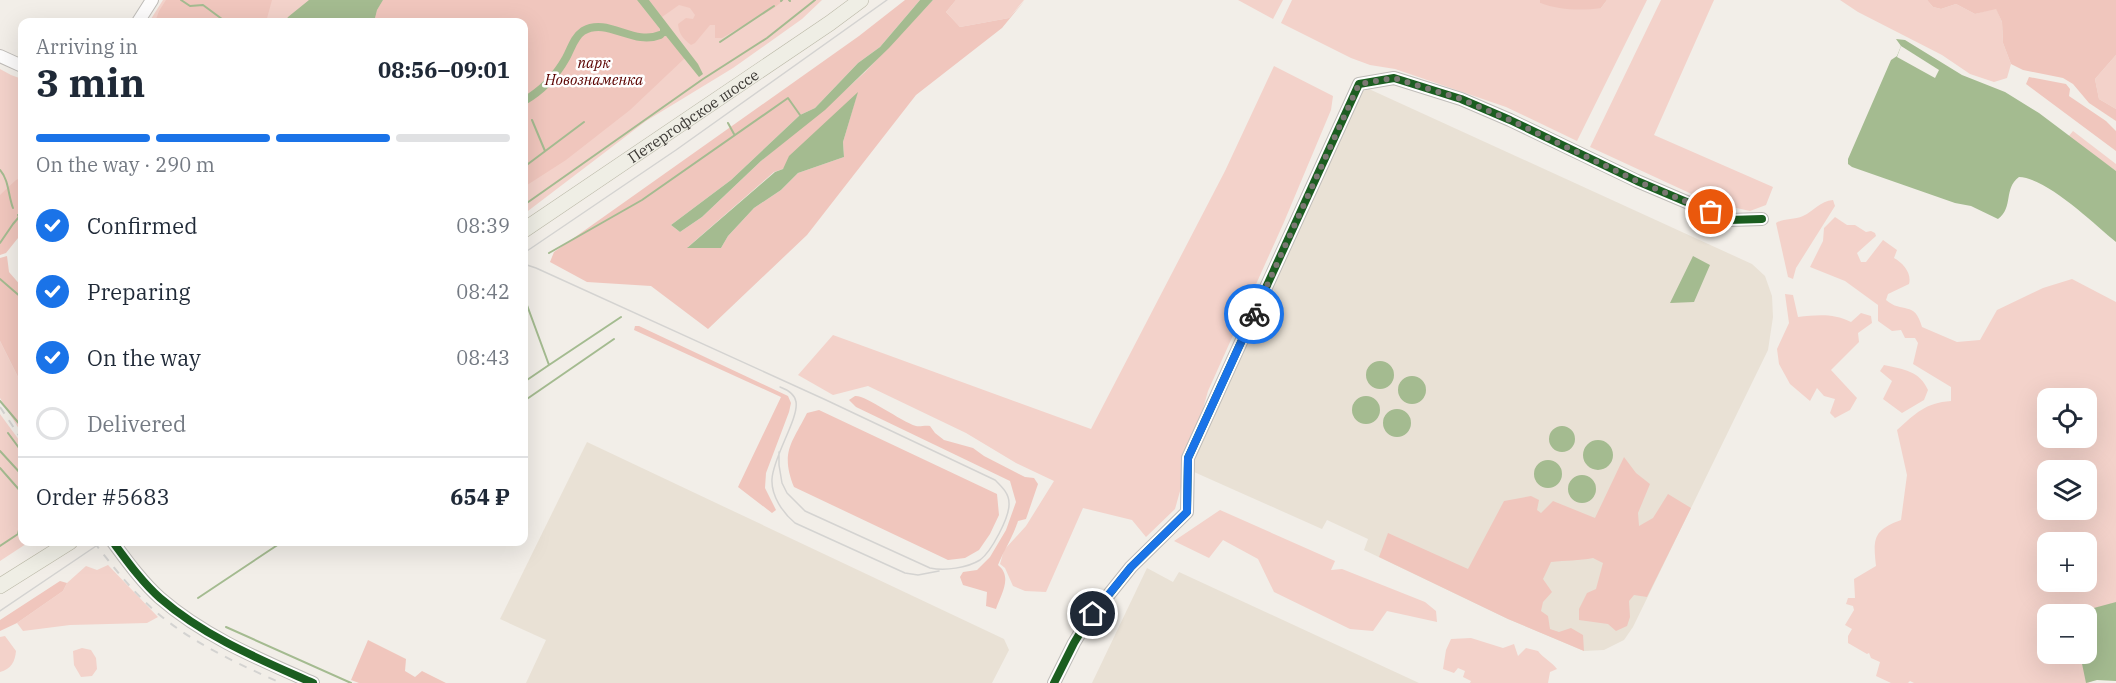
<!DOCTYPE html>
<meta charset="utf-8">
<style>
:root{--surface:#fff;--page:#f2f2f3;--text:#1f2937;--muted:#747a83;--line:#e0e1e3;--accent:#1a73e8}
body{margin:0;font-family:"IBM Plex Serif",serif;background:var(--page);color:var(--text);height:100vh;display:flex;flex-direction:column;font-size:22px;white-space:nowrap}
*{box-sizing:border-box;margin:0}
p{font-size:20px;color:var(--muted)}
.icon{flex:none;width:33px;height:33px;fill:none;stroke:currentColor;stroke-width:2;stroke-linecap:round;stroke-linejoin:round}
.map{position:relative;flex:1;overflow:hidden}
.details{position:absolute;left:18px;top:18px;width:510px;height:528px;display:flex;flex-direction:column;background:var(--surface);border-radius:12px;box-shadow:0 6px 24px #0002}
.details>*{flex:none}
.buttons{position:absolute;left:2037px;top:388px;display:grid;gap:12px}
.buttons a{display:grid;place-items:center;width:60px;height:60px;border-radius:12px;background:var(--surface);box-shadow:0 6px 24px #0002;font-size:30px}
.pin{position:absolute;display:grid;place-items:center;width:51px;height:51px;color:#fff;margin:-26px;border:3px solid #fff;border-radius:50%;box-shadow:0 2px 6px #0007}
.courier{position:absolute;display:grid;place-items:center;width:60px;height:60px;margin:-30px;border:4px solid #1a73e8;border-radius:50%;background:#fff;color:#222;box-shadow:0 2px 8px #0007}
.headline em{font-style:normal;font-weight:700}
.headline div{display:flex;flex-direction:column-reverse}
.headline{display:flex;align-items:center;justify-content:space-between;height:102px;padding:0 18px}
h1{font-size:39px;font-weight:700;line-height:45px}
.bar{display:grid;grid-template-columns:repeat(4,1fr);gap:9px 6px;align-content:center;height:72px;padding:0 18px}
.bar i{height:8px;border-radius:4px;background:var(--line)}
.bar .selected{background:var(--accent)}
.bar p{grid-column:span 4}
.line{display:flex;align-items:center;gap:15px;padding:0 18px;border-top:2px solid var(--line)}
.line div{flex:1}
ol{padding:0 18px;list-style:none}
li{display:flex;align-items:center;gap:18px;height:66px}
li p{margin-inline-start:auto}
li .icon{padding:6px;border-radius:50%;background:var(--accent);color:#fff;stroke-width:4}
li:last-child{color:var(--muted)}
li i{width:33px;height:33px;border:3px solid var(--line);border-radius:50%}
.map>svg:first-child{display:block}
</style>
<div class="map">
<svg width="2116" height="683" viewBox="0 0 2116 683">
<rect width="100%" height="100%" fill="#f2eee8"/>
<path fill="#e9e1d5" d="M 1369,89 L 1752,264 L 1765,276 L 1772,296 L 1773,317 L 1768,350 L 1633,627 L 1624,640 L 1604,650 L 1584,651 L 1508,619 L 1364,550 L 1368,539 L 1327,520 L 1322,529 L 1194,472 L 1192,458 L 1361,92 Z
M 587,442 L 1004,639 L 1009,650 L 992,683 L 526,683 L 546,640 L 500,619 Z
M 1147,568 L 1173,582 L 1179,572 L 1419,683 L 1092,683 Z"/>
<path fill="#f3d2ca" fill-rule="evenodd" d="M 163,0 L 822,0 L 802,19 L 733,68 L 646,121 L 524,214 L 524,22 L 149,22 Z
M 956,0 L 1024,0 L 1009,18 L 960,27 L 946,12 Z
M 1238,0 L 1283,0 L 1273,19 Z
M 1292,0 L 1540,0 L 1540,3 L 1601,8 L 1607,0 L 1647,0 L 1577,141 L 1506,107 L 1395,69 L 1370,65 L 1351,58 L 1281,23 Z
M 1661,0 L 1714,0 L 1654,135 L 1773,187 L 1766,205 L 1750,211 L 1709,202 L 1590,147 Z
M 1840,0 L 1927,0 L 1933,7 L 1941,9 L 1956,4 L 1975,14 L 1996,8 L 2002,22 L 2003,43 L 2011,64 L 2007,78 L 1994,82 L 1970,74 L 1942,55 L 1858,12 Z
M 2116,55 L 2116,109 L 2099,99 L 2095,79 Z
M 1274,66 L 1333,96 L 1331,110 L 1284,222 L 1208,391 L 1175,509 L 1146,537 L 1132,520 L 1083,508 L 1046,592 L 1025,591 L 1013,586 L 1005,568 L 1000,564 L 1004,550 L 1026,526 L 1054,481 L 1016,463 L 966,433 L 868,386 L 833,395 L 798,375 L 833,335 L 1091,429 L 1225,171 Z
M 0,69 L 11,75 L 22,79 L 22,233 L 0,225 Z
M 2073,131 L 2116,164 L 2116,171 L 2068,137 Z
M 1833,200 L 1835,206 L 1796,268 L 1793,279 L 1788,277 L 1776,223 C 1784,218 1794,220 1803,216 C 1814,211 1820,201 1833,200 Z
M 1835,217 L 1847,225 L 1855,225 L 1866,232 L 1871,231 L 1875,233 L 1876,236 L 1857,253 L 1861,262 L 1866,262 L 1883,240 L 1897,250 L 1894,258 C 1903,263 1912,273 1909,284 L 1888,294 L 1886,300 C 1902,314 1915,300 1922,327 L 1957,342 L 1980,340 L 1997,310 L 2043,288 L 2072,279 L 2116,302 L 2116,670 L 2088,683 L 1914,683 L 1910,681 L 1908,683 L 1891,683 L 1876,676 L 1880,662 L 1871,658 L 1869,653 L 1867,654 L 1848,643 L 1848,636 L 1852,629 L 1845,625 L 1854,610 L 1853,606 L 1846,604 L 1848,598 L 1855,598 L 1854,579 L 1876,566 C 1873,539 1873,530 1901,520 L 1907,475 L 1897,430 C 1916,413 1925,403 1951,401 L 1951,387 L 1913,364 L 1918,343 L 1915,338 L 1905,338 L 1901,330 L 1892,331 L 1878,321 L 1878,305 L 1845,281 L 1810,267 L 1823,241 L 1824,228 ZM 2048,399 L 2086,399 L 2086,438 L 2048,438 ZM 2048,471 L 2086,471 L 2086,510 L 2048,510 ZM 2048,543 L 2086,543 L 2086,582 L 2048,582 ZM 2048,615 L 2086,615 L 2086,654 L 2048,654 Z
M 1785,294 L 1793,295 L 1798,317 C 1817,315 1833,313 1851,322 L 1861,313 L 1871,316 L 1872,323 L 1858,333 L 1859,342 L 1831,370 L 1857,398 L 1850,410 L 1835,418 L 1830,413 L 1835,399 L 1824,396 L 1817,388 L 1810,401 L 1790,384 L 1779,364 L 1777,349 L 1789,323 Z
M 0,341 L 22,385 L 22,434 L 0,398 Z
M 1884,365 C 1903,369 1920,371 1928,390 L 1924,400 L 1902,413 L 1883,399 L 1892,381 L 1880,371 Z
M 0,414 L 22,444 L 22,542 L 29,542 L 0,561 Z
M 1220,510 L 1335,561 L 1331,570 L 1342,569 L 1425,602 L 1436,611 L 1437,622 L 1387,611 L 1373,631 L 1350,629 L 1274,592 L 1258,559 L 1223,540 L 1209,558 L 1174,541 Z
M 108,565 L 158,617 L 147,623 L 70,625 L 23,631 L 17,623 L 63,591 L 67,583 L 86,566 L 97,570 Z
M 5,636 L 16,651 C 15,662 11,669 0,672 L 0,637 Z
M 1471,638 L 1503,648 L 1514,644 L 1518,656 L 1526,648 L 1538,651 C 1544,659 1551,661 1557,669 L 1550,672 L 1548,683 L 1470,683 L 1471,681 L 1463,677 L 1465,671 L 1458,668 L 1454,673 L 1443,669 L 1446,650 L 1451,639 Z
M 82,648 L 91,650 L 96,658 L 97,669 L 92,676 L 81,677 L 74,665 L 73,651 Z"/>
<path fill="#f0c6bd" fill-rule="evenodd" d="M 166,0 L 272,0 L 266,22 L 155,22 L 159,11 Z
M 383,0 L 637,0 L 660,29 L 659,38 L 666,36 L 685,58 L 630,110 L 566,160 L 524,187 L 524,22 L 374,22 L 377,10 Z
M 649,0 L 784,0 L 774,8 L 722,38 L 715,38 L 715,25 L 710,25 L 695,43 L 691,45 C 683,39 679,34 678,24 L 686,18 L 693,19 L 695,15 L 690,8 L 679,5 L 662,17 Z
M 905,0 L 920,0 L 880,47 L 858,63 L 815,108 L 800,115 L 731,180 L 671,225 L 680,232 L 702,217 L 761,161 L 842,93 L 865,72 L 933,0 L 956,0 L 946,12 L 960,27 L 1009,18 L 1025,0 L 1002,28 L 916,95 L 807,235 L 708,329 L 651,286 L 587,282 L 550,262 L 554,252 L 859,36 ZM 857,94 L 843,142 L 844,157 L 798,173 L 781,190 L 754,208 L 728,236 L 721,248 L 688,247 L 774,172 L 783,169 Z
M 1540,0 L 1607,0 L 1601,8 C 1581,11 1559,10 1540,3 Z
M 1927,0 L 2116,0 L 2116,55 L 2095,79 L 2099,99 L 2116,109 L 2116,121 L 2089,103 L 2073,84 L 2063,78 L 2023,70 L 2011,64 L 2003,43 L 2002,22 L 1996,9 L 1975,14 L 1956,4 L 1941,9 L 1933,7 Z
M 2029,77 L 2066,84 L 2070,89 L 2069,96 L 2106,121 L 2116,131 L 2116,151 L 2026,84 Z
M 22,177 L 22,233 L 6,253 L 0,255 L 0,195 L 16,180 Z
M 7,256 L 9,272 L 22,287 L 22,385 L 0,341 L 0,258 Z
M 635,326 L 639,326 L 788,396 L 791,403 L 789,412 L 766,473 L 765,488 L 776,510 L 772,513 L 738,487 L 781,397 L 634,330 Z
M 855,396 C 866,395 900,421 916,426 C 920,427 925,425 930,426 L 935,433 L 944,440 L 973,448 L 984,456 L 1025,477 L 1034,478 L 1038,484 L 1026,519 L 1018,521 C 1013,537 1004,550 998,565 C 1013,577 1001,594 996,609 L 986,606 L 987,592 L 963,585 L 960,577 L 963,572 L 977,570 L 990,557 L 1006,530 L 1016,502 L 1010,481 L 856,407 L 849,400 Z
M 819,410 L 997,494 L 999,515 L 990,534 L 979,550 L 965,558 L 948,560 L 794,487 C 780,452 792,443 807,413 Z
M 1624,457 L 1636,473 L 1650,484 L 1638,513 L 1639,526 L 1653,518 L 1668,494 L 1691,508 L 1647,597 L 1634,595 L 1629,601 L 1630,617 L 1627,626 L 1616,631 L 1608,624 L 1579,620 L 1579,609 L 1587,593 L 1596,589 L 1603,563 L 1593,558 C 1579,561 1566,560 1551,562 L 1543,579 L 1552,592 L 1543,602 L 1541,611 L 1548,616 L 1550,629 L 1559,632 L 1571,628 L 1583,635 L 1584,651 L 1508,619 L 1379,557 L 1388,533 L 1468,569 L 1504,501 L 1531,496 L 1539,500 L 1537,510 L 1541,513 L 1553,501 L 1595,518 Z
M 60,581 L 67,583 L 63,591 L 17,623 L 0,631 L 0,620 Z
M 368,640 L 406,659 L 405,671 L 415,677 L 422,671 L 446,683 L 359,683 L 351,680 Z"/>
<path fill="#a4bb90" d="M 309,0 L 383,0 L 377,10 L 374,22 L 285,22 L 288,17 Z
M 637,0 L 649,0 L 698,64 L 703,74 L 699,77 L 666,36 L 651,39 L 660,32 L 660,29 Z
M 920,0 L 933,0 L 889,48 L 825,110 L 761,161 L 702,217 L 680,232 L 671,225 L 731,180 L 800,115 L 815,108 L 858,63 L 880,47 Z
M 1896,39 L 1905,40 L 1962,75 L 2005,92 L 2039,113 L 2116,171 L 2116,242 C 2093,223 2047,178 2019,177 C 2003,189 2014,207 1998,219 L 1971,206 L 1955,203 L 1852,167 L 1848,164 L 1848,159 L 1891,60 L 1897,56 L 1901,46 Z
M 858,92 L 843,142 L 844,157 L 798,173 L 781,190 L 754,208 L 728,236 L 721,248 L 687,248 L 775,172 L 783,169 L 789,156 Z
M 1693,256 L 1710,265 L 1694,302 L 1670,303 Z
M1366 375a14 14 0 1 1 28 0a14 14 0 1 1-28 0Z
M1398 390a14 14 0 1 1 28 0a14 14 0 1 1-28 0Z
M1352 410a14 14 0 1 1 28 0a14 14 0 1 1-28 0Z
M1383 423a14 14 0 1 1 28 0a14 14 0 1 1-28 0Z
M1549 439a13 13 0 1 1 26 0a13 13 0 1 1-26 0Z
M1583 455a15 15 0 1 1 30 0a15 15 0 1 1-30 0Z
M1534 474a14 14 0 1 1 28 0a14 14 0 1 1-28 0Z
M1568 489a14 14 0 1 1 28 0a14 14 0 1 1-28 0Z
M 2116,602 L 2116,681 L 2097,680 L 2086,683 L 2080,654 L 2086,654 L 2086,615 L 2068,615 Z"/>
<path fill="#f2eee8" d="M 1901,46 L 1939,70 L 1935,78 L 1897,57 Z"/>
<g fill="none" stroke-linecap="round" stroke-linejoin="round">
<path stroke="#a4bb90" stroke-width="2" d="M 181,0 L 190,6 L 203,5 L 226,22
M 789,0 L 790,1
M 781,1 L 782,0
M 720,42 L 774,6
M 532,120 L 545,151
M 728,123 L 734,134
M 524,167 L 584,122
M 0,170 C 9,180 8,195 13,208
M 524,205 L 703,79 L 767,38 L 815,0
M 0,243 L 13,224 L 19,217 L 18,215
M 549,253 L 642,200 L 788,98 L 800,115
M 0,279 L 22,298
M 524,297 L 549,365 L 524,382
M 549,365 L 621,317
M 0,401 L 22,427
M 524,401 L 614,339
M 8,433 L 22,452
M 0,451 L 22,475
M 0,468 L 22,493
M 0,546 L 18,534 L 22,518
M 198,598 L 282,542
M 226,627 L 351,683"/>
<path stroke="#a4bb90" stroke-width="8" d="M 524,101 C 541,91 556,76 566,58 C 571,49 574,37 583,31 C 608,17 633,46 660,35"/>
<g stroke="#bfbcb8" stroke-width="14">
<path id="minor" d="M 138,22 L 152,0
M 0,56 L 22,66
M 113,542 C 127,561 142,582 160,598 C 205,637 259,659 313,683
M 1054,683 L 1074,643 L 1086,623 L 1131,567 L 1187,512 L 1188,458 L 1359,84 L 1394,78 L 1461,99 L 1510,120 L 1637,181 L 1729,220 L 1762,219"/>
</g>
<g stroke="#bab8a7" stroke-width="16">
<g id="major">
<path id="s1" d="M 524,230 L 830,23 L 861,0"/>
<path d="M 0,586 L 70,542"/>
</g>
</g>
<use href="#minor" stroke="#fdfcfc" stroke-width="12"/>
<use href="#major" stroke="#efeee5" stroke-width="15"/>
<path stroke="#d4d3d1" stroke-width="1.5" d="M 524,253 L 676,150 L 887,0
M 524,264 L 536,268 L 826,400 L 995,480 C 1001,486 1009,493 1009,503 C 1010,517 991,552 980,560 C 967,568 945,571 930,568 L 805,511 L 787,493 L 782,483 L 779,465 L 779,452
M 780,387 C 788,390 795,394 796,402 C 799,418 773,457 772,479 C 771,496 783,513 795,523 L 905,573 L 918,575 L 939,571
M 0,611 L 102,542"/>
<path stroke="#d4d3d1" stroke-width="2" stroke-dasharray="8 8" stroke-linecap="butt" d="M 0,407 L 22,440
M 94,542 C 116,571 140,601 170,623 C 203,648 243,666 281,683"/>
<g stroke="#fff" stroke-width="11">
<path id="cycleway" d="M 113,542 C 127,561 142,582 160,598 C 205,637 259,659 313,683
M 1054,683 L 1074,643 L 1086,623 L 1131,567 L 1187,512 L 1188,458 L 1359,84 L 1394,78 L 1461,99 L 1510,120 L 1637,181 L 1729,220 L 1762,219"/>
</g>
<use href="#cycleway" stroke="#1b5e20" stroke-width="8"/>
</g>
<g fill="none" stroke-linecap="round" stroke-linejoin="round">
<path stroke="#7b7873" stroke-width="6" stroke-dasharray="0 10.8" d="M 1254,314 L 1359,84 L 1394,78 L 1461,99 L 1510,120 L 1637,181 L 1711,212"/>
<path stroke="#1a73e8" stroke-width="8" d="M 1093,614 L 1131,567 L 1187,512 L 1188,458 L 1254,314"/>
</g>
<g text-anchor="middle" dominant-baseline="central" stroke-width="5" stroke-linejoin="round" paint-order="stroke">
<g font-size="15" font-style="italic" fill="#5b0301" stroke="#fff">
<text x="594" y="62">парк<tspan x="594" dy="17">Новознаменка</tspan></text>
</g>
<g font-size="15" fill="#3b3834" stroke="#fff">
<text stroke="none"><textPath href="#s1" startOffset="204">Петергофское шоссе</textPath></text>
</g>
</g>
</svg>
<div class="buttons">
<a><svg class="icon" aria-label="locate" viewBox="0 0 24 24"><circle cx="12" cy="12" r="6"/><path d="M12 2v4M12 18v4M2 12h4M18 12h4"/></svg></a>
<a><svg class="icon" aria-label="layers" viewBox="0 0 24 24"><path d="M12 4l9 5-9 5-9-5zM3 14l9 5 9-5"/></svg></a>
<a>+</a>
<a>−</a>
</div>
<div class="pin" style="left:1711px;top:212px;background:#ea580c"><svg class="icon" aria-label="bag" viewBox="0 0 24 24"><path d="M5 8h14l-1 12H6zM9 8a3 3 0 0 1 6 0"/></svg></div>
<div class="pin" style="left:1093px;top:614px;background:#1f2937"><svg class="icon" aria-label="home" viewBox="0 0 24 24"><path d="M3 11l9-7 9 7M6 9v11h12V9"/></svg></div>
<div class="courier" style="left:1254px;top:314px"><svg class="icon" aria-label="bike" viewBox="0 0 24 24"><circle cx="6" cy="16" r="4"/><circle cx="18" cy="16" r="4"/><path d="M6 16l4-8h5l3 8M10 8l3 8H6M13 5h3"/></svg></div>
<section class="details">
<div class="headline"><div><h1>3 min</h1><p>Arriving in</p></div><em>08:56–09:01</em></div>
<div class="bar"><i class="selected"></i><i class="selected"></i><i class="selected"></i><i></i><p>On the way · 290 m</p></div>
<ol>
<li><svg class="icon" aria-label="check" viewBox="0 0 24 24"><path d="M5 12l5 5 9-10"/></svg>Confirmed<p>08:39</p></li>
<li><svg class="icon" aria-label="check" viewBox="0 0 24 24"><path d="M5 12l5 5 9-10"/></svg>Preparing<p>08:42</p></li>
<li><svg class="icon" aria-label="check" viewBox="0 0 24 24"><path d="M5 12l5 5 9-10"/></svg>On the way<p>08:43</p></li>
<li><i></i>Delivered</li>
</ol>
<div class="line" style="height:78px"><div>Order #5683</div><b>654 ₽</b></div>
</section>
</div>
